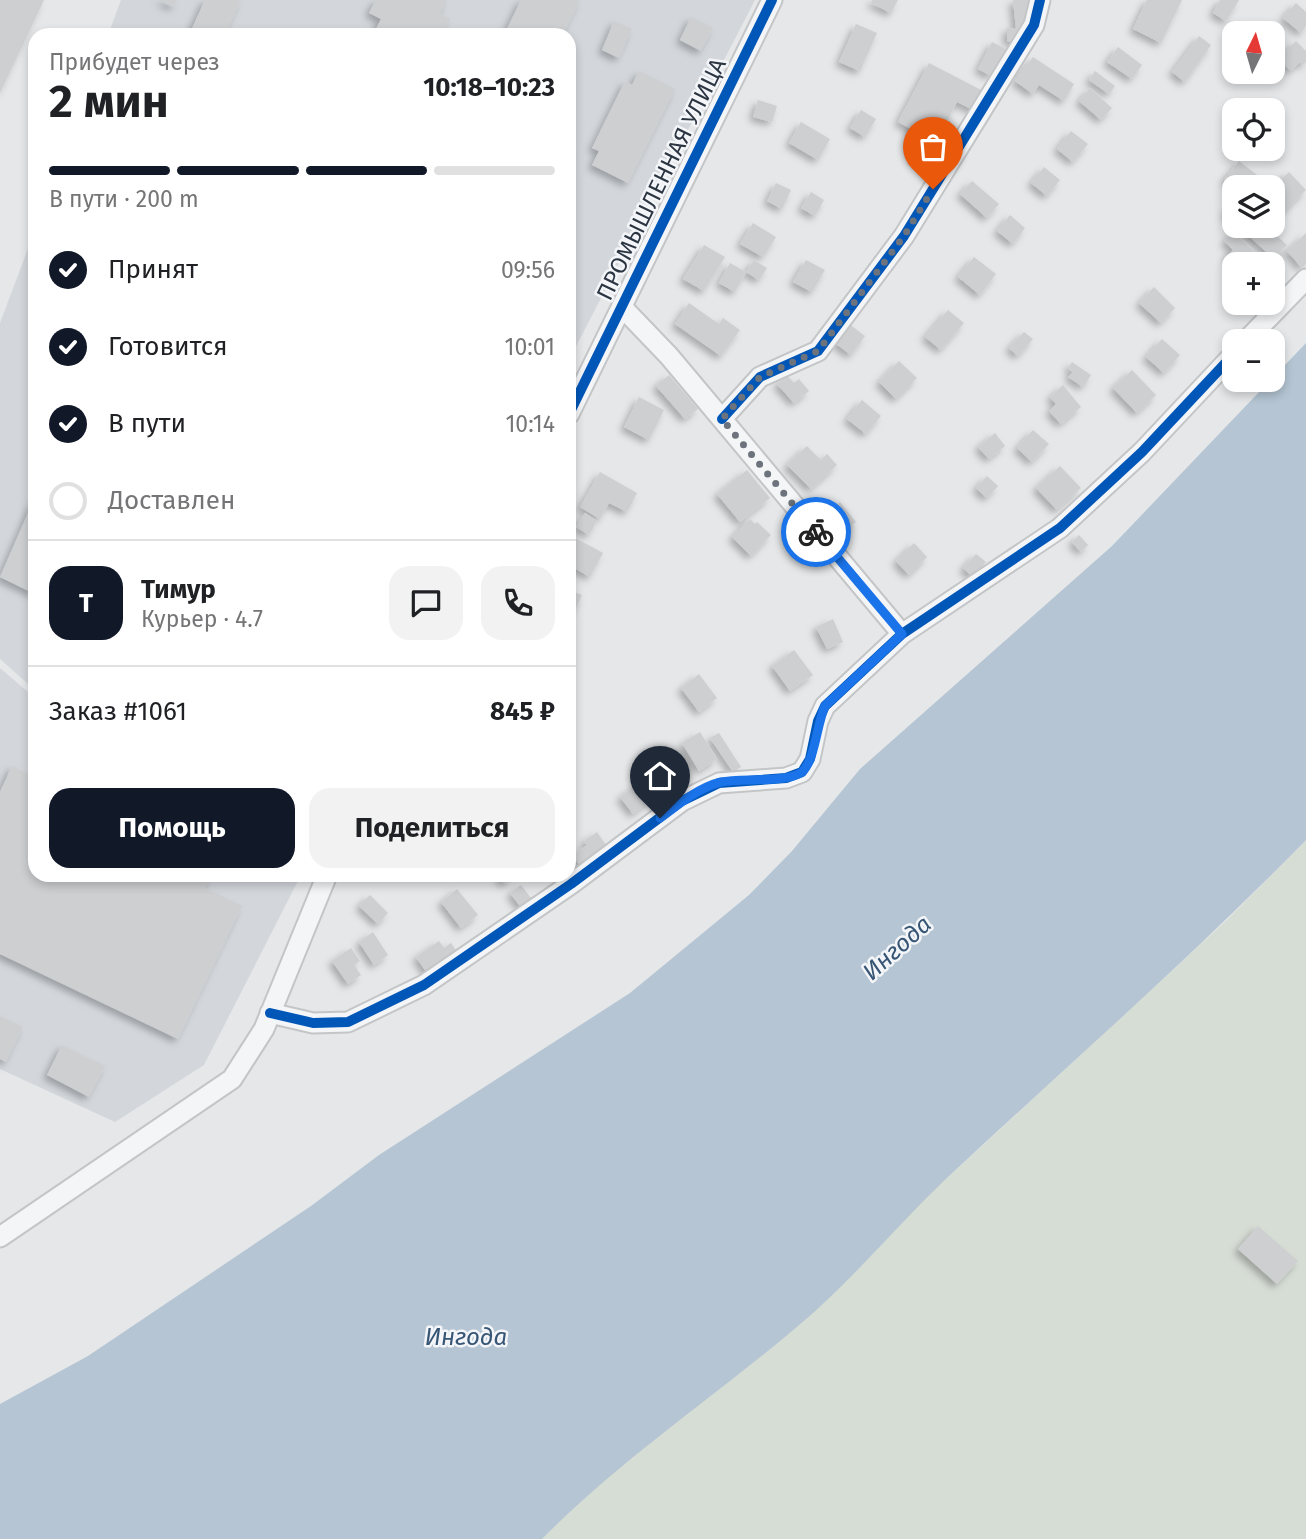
<!DOCTYPE html>
<html lang="ru">
<meta charset="utf-8">
<style>
:root{--surface:#fff;--page:#f2f2f2;--text:#202124;--muted:#757577;--line:#e0e0e0;--accent:#111827}
body{margin:0;font-family:"Fira Sans",sans-serif;background:var(--page);color:var(--text);height:100vh;display:flex;flex-direction:column;font-size:26px;white-space:nowrap}
*{box-sizing:border-box;margin:0}
p{font-size:23px;color:var(--muted)}
.icon{flex:none;width:38px;height:38px;fill:none;stroke:currentColor;stroke-width:2;stroke-linecap:round;stroke-linejoin:round}
.map{position:relative;flex:1;overflow:hidden}
.side{position:absolute;left:28px;top:28px;width:548px;height:854px;display:flex;flex-direction:column;background:var(--surface);border-radius:21px;box-shadow:0 4px 10px #0003}
.side>*{flex:none}
.needle{width:46px;rotate:5deg}
.buttons{position:absolute;left:1222px;top:21px;display:grid;gap:14px}
.buttons a{display:grid;place-items:center;width:63px;height:63px;border-radius:14px;background:var(--surface);box-shadow:0 4px 10px #0003;font-size:35px}
.pin{position:absolute;display:grid;place-items:center;width:60px;height:60px;color:#fff;margin:-72px -30px;border-radius:50% 50% 50% 0;rotate:-45deg;box-shadow:0 0 7px #0007}
.pin .icon{rotate:45deg}
.courier{position:absolute;display:grid;place-items:center;width:70px;height:70px;margin:-35px;border:5px solid #1a73e8;border-radius:50%;background:#fff;color:#222;box-shadow:0 2px 9px #0007}
.summary em{font-style:normal;font-weight:700}
.summary div{display:flex;flex-direction:column-reverse}
.summary{display:flex;align-items:center;justify-content:space-between;height:119px;padding:0 21px}
h1{font-size:46px;font-weight:700;line-height:52px}
.bar{display:grid;grid-template-columns:repeat(4,1fr);gap:10px 7px;align-content:center;height:84px;padding:0 21px}
.bar i{height:9px;border-radius:5px;background:var(--line)}
.bar .active{background:var(--accent)}
.bar p{grid-column:span 4}
.line{display:flex;align-items:center;gap:18px;padding:0 21px;border-top:2px solid var(--line)}
.line div{flex:1}
.round{display:grid;place-items:center;flex:none;width:74px;height:74px;border-radius:21px;background:var(--page)}
ol{padding:0 21px;list-style:none}
li{display:flex;align-items:center;gap:21px;height:77px}
li p{margin-inline-start:auto}
li .icon{padding:7px;border-radius:50%;background:var(--accent);color:#fff;stroke-width:4}
li:last-child{color:var(--muted)}
li i{width:38px;height:38px;border:4px solid var(--line);border-radius:50%}
.cta{display:flex;gap:14px;margin-top:auto;padding:14px 21px}
.cta a{flex:1;height:80px;border-radius:21px;background:var(--accent);color:#fff;font-size:28px;font-weight:700;line-height:80px;text-align:center}
.cta a+a{background:var(--page);color:var(--text)}
.map>svg:first-child{display:block}
</style>
<div class="map">
<svg width="1306" height="1539" viewBox="0 0 1306 1539">
<defs>
<filter id="shadow"><feDropShadow dx="-4" dy="4" stdDeviation="3.5" flood-color="#0004"/></filter>
</defs>
<rect width="100%" height="100%" fill="#e5e7e9"/>
<path fill="#d3d7dc" d="M 121,0 L 755,0 L 569,360 L 569,35 L 108,35 Z
M 35,230 L 35,690 L 0,659 L 0,323 Z
M 0,668 L 35,698 L 35,875 L 301,875 L 204,1065 L 115,1122 L 0,1069 Z"/>
<path fill="#d6ddd5" d="M 1306,840 L 1306,1539 L 542,1539 L 584,1497 L 651,1440 L 800,1324 L 919,1204 L 1227,920 Z"/>
<path fill="#b5c5d3" d="M 1306,343 L 1306,840 C 1191,958 1068,1065 948,1177 C 897,1225 852,1281 798,1326 C 713,1398 621,1459 542,1539 L 0,1539 L 0,1404 L 88,1356 L 311,1206 L 379,1155 L 630,993 L 749,895 L 792,851 L 860,769 L 1112,546 Z"/>
<path fill="#cdcfd1" filter="url(#shadow)" d="M 0,0 L 44,0 L 0,93 Z
M 159,0 L 177,0 L 173,7 Z
M 205,0 L 241,0 L 225,35 L 189,35 Z
M 376,0 L 447,0 L 440,14 L 450,19 L 441,35 L 373,35 L 381,19 L 369,13 Z
M 521,0 L 580,0 L 563,35 L 504,35 Z
M 872,0 L 898,0 L 891,13 L 871,3 Z
M 1013,0 L 1028,0 L 1031,23 L 1019,44 L 1007,41 L 1007,28 L 1016,29 Z
M 1147,0 L 1182,0 L 1161,43 L 1133,29 Z
M 1220,0 L 1239,0 L 1226,21 L 1213,13 Z
M 1296,3 L 1306,12 L 1306,26 L 1301,33 L 1283,18 Z
M 691,17 L 713,28 L 701,51 L 680,40 Z
M 614,21 L 632,29 L 619,58 L 602,50 Z
M 856,24 L 877,33 L 860,71 L 839,62 Z
M 1199,36 L 1211,45 L 1185,82 L 1172,72 Z
M 1296,41 L 1306,51 L 1306,62 L 1303,65 L 1300,62 L 1291,71 L 1278,59 Z
M 992,42 L 1006,49 L 991,76 L 978,69 Z
M 1272,43 L 1283,53 L 1272,64 Z
M 1118,47 L 1142,65 L 1132,79 L 1107,62 Z
M 1033,57 L 1074,84 L 1064,101 L 1039,85 L 1033,94 L 1015,81 Z
M 929,63 L 985,92 L 975,111 L 957,102 L 936,142 L 898,122 Z
M 639,71 L 675,89 L 628,183 L 592,165 L 599,151 L 592,148 L 625,81 L 632,85 Z
M 1095,71 L 1115,86 L 1109,94 L 1089,80 Z
M 1090,88 L 1112,108 L 1101,120 L 1079,101 Z
M 758,100 L 777,106 L 772,122 L 753,117 Z
M 1258,103 L 1267,110 L 1253,110 Z
M 861,110 L 876,119 L 865,137 L 850,128 Z
M 1272,114 L 1280,120 L 1272,130 Z
M 801,122 L 830,139 L 818,160 L 789,143 Z
M 1071,131 L 1088,144 L 1073,162 L 1057,149 Z
M 1239,161 L 1257,175 L 1248,187 L 1234,187 L 1224,180 Z
M 1044,167 L 1060,180 L 1047,196 L 1031,183 Z
M 1289,172 L 1306,190 L 1283,213 L 1272,202 L 1272,188 Z
M 972,181 L 999,204 L 987,218 L 960,194 Z
M 776,183 L 791,190 L 782,209 L 767,201 Z
M 811,192 L 824,200 L 815,216 L 801,208 Z
M 1234,203 L 1234,222 L 1225,213 Z
M 1010,215 L 1025,228 L 1013,244 L 997,231 Z
M 753,223 L 776,237 L 763,257 L 740,244 Z
M 1238,226 L 1266,226 L 1287,245 L 1274,259 Z
M 1234,232 L 1259,256 L 1250,264 L 1233,264 L 1226,257 L 1233,250 L 1224,241 Z
M 1306,233 L 1306,264 L 1302,268 L 1287,251 Z
M 704,245 L 725,257 L 704,291 L 683,279 Z
M 974,257 L 996,274 L 980,295 L 958,277 Z
M 754,260 L 767,268 L 759,280 L 746,272 Z
M 806,260 L 825,270 L 812,292 L 793,282 Z
M 730,263 L 746,272 L 735,292 L 719,283 Z
M 1154,287 L 1175,308 L 1161,323 L 1139,303 Z
M 689,303 L 719,324 L 723,318 L 740,330 L 721,356 L 675,324 Z
M 948,310 L 964,323 L 941,350 L 925,337 Z
M 849,324 L 865,336 L 851,355 L 835,343 Z
M 1024,332 L 1033,339 L 1018,356 L 1009,348 Z
M 1162,339 L 1180,355 L 1164,373 L 1146,357 Z
M 899,361 L 917,378 L 896,399 L 879,382 Z
M 1072,362 L 1091,375 L 1083,387 L 1068,377 L 1073,372 L 1068,368 Z
M 1132,370 L 1156,395 L 1137,413 L 1113,388 Z
M 669,375 L 698,409 L 685,419 L 656,386 Z
M 787,375 L 794,383 L 799,379 L 809,391 L 794,403 L 777,384 Z
M 1063,385 L 1081,407 L 1061,424 L 1049,411 L 1056,404 L 1050,397 Z
M 639,397 L 664,410 L 649,440 L 624,427 Z
M 862,400 L 881,416 L 866,434 L 847,419 Z
M 1033,430 L 1049,444 L 1032,462 L 1017,448 Z
M 995,433 L 1005,446 L 989,459 L 978,447 Z
M 807,446 L 821,460 L 827,454 L 837,465 L 811,489 L 787,465 Z
M 1060,466 L 1081,488 L 1057,510 L 1036,488 Z
M 747,470 L 770,498 L 740,522 L 717,494 Z
M 600,472 L 637,493 L 627,512 L 609,503 L 600,519 L 580,507 Z
M 987,476 L 998,486 L 987,498 L 976,488 Z
M 35,497 L 35,594 L 0,577 Z
M 825,502 L 831,509 L 840,502 L 856,522 L 835,538 L 813,511 Z
M 585,513 L 597,521 L 589,535 L 576,527 Z
M 750,519 L 755,524 L 757,522 L 771,535 L 751,556 L 732,537 Z
M 1079,535 L 1088,545 L 1081,552 L 1072,542 Z
M 572,536 L 603,553 L 590,577 L 569,565 Z
M 914,543 L 927,557 L 909,575 L 896,561 Z
M 976,554 L 986,562 L 973,577 L 963,568 Z
M 569,590 L 582,595 L 571,619 L 569,618 Z
M 833,619 L 843,642 L 827,649 L 816,627 Z
M 794,650 L 813,675 L 790,691 L 772,666 Z
M 699,674 L 717,698 L 699,712 L 681,688 Z
M 700,732 L 717,759 L 699,771 L 682,743 Z
M 719,733 L 741,767 L 733,772 L 710,738 Z
M 12,766 L 35,777 L 35,875 L 212,875 L 205,888 L 242,906 L 178,1039 L 0,954 L 0,792 Z
M 640,782 L 653,798 L 633,814 L 620,797 Z
M 597,832 L 611,852 L 580,866 L 573,855 L 587,845 L 584,841 Z
M 497,875 L 514,875 L 505,884 Z
M 521,885 L 534,902 L 523,910 L 510,893 Z
M 457,889 L 478,915 L 461,928 L 441,902 Z
M 370,895 L 388,913 L 378,924 L 359,906 Z
M 373,932 L 388,955 L 374,965 L 359,942 Z
M 439,941 L 444,948 L 451,943 L 459,955 L 429,976 L 416,957 Z
M 351,948 L 360,961 L 354,965 L 361,975 L 348,984 L 332,961 Z
M 0,1016 L 23,1027 L 6,1062 L 0,1059 Z
M 62,1045 L 105,1066 L 89,1097 L 47,1075 Z
M 1258,1226 L 1298,1261 L 1277,1284 L 1238,1249 Z"/>
<g fill="none" stroke-linecap="round" stroke-linejoin="round">
<g stroke="#c3c5c7" stroke-width="23">
<path id="street" d="M 622,307 L 669,356 L 902,634
M 1246,341 L 1306,279
M 569,414 L 772,0
M 722,419 L 760,377 L 818,351 L 904,236 L 1034,25 L 1040,0
M 270,1013 L 313,1023 L 348,1022 L 424,985 L 571,884 L 682,801 L 719,783 L 786,778 L 802,772 L 810,759 L 818,721 L 825,706 L 902,634 L 1060,528 L 1142,452 L 1234,354
M 0,1237 L 232,1079 L 264,1029 L 327,875"/>
</g>
<use href="#street" stroke="#f4f5f6" stroke-width="19"/>
<g stroke="#f3f5f8" stroke-width="15">
<path id="cycleway" d="M 569,414 L 772,0
M 722,419 L 760,377 L 818,351 L 904,236 L 1034,25 L 1040,0
M 270,1013 L 313,1023 L 348,1022 L 424,985 L 571,884 L 682,801 L 719,783 L 786,778 L 802,772 L 810,759 L 818,721 L 825,706 L 902,634 L 1060,528 L 1142,452 L 1234,354"/>
</g>
<use href="#cycleway" stroke="#0057b8" stroke-width="10"/>
</g>
<g fill="none" stroke-linecap="round" stroke-linejoin="round">
<path stroke="#6d737c" stroke-width="7" stroke-dasharray="0 12.6" d="M 816,532 L 722,419 L 760,377 L 818,351 L 904,236 L 933,189"/>
<path stroke="#1a73e8" stroke-width="9" d="M 660,818 C 678,804 700,787 721,782 C 741,778 788,783 802,772 C 815,761 817,723 825,706 L 902,634 L 816,532"/>
</g>
<g text-anchor="middle" dominant-baseline="central" stroke-width="5" stroke-linejoin="round" paint-order="stroke">
<g font-size="23" fill="#2c3542" stroke="#f3f5f8">
<text transform="translate(661 179) rotate(-64)">ПРОМЫШЛЕННАЯ УЛИЦА</text>
</g>
<g font-size="24" font-style="italic" fill="#375675" stroke="#f3f5f8">
<text transform="translate(897 948) rotate(-42)">Ингода</text>
<text x="466" y="1337">Ингода</text>
</g>
</g>
</svg>
<div class="buttons">
<a><svg class="needle" viewBox="-14 -14 28 28"><path d="M0-13l5 13h-10z" fill="#e53935"/><path d="M0 13l5-13h-10z" fill="#757577"/></svg></a>
<a><svg class="icon" aria-label="locate" viewBox="0 0 24 24"><circle cx="12" cy="12" r="6"/><path d="M12 2v4M12 18v4M2 12h4M18 12h4"/></svg></a>
<a><svg class="icon" aria-label="layers" viewBox="0 0 24 24"><path d="M12 4l9 5-9 5-9-5zM3 14l9 5 9-5"/></svg></a>
<a>+</a>
<a>−</a>
</div>
<div class="pin" style="left:933px;top:189px;background:#ea580c"><svg class="icon" aria-label="bag" viewBox="0 0 24 24"><path d="M5 8h14l-1 12H6zM9 8a3 3 0 0 1 6 0"/></svg></div>
<div class="pin" style="left:660px;top:818px;background:#1f2937"><svg class="icon" aria-label="home" viewBox="0 0 24 24"><path d="M3 11l9-7 9 7M6 9v11h12V9"/></svg></div>
<div class="courier" style="left:816px;top:532px"><svg class="icon" aria-label="bike" viewBox="0 0 24 24"><circle cx="6" cy="16" r="4"/><circle cx="18" cy="16" r="4"/><path d="M6 16l4-8h5l3 8M10 8l3 8H6M13 5h3"/></svg></div>
<section class="side">
<div class="summary"><div><h1>2 мин</h1><p>Прибудет через</p></div><em>10:18–10:23</em></div>
<div class="bar"><i class="active"></i><i class="active"></i><i class="active"></i><i></i><p>В пути · 200 m</p></div>
<ol>
<li><svg class="icon" aria-label="check" viewBox="0 0 24 24"><path d="M5 12l5 5 9-10"/></svg>Принят<p>09:56</p></li>
<li><svg class="icon" aria-label="check" viewBox="0 0 24 24"><path d="M5 12l5 5 9-10"/></svg>Готовится<p>10:01</p></li>
<li><svg class="icon" aria-label="check" viewBox="0 0 24 24"><path d="M5 12l5 5 9-10"/></svg>В пути<p>10:14</p></li>
<li><i></i>Доставлен</li>
</ol>
<div class="line" style="height:126px"><b class="round" style="background:var(--accent);color:#fff">Т</b><div><b>Тимур</b><p>Курьер · 4.7</p></div><a class="round"><svg class="icon" aria-label="chat" viewBox="0 0 24 24"><path d="M4 5h16v11H9l-5 4z"/></svg></a><a class="round"><svg class="icon" aria-label="phone" viewBox="0 0 24 24"><path d="M5 4h4l2 5-3 2q2 4 5 5l2-3 5 2v4C11 20 4 13 5 4z"/></svg></a></div>
<div class="line" style="height:91px"><div>Заказ #1061</div><b>845 ₽</b></div>
<div class="cta"><a>Помощь</a><a>Поделиться</a></div>
</section>
</div>
